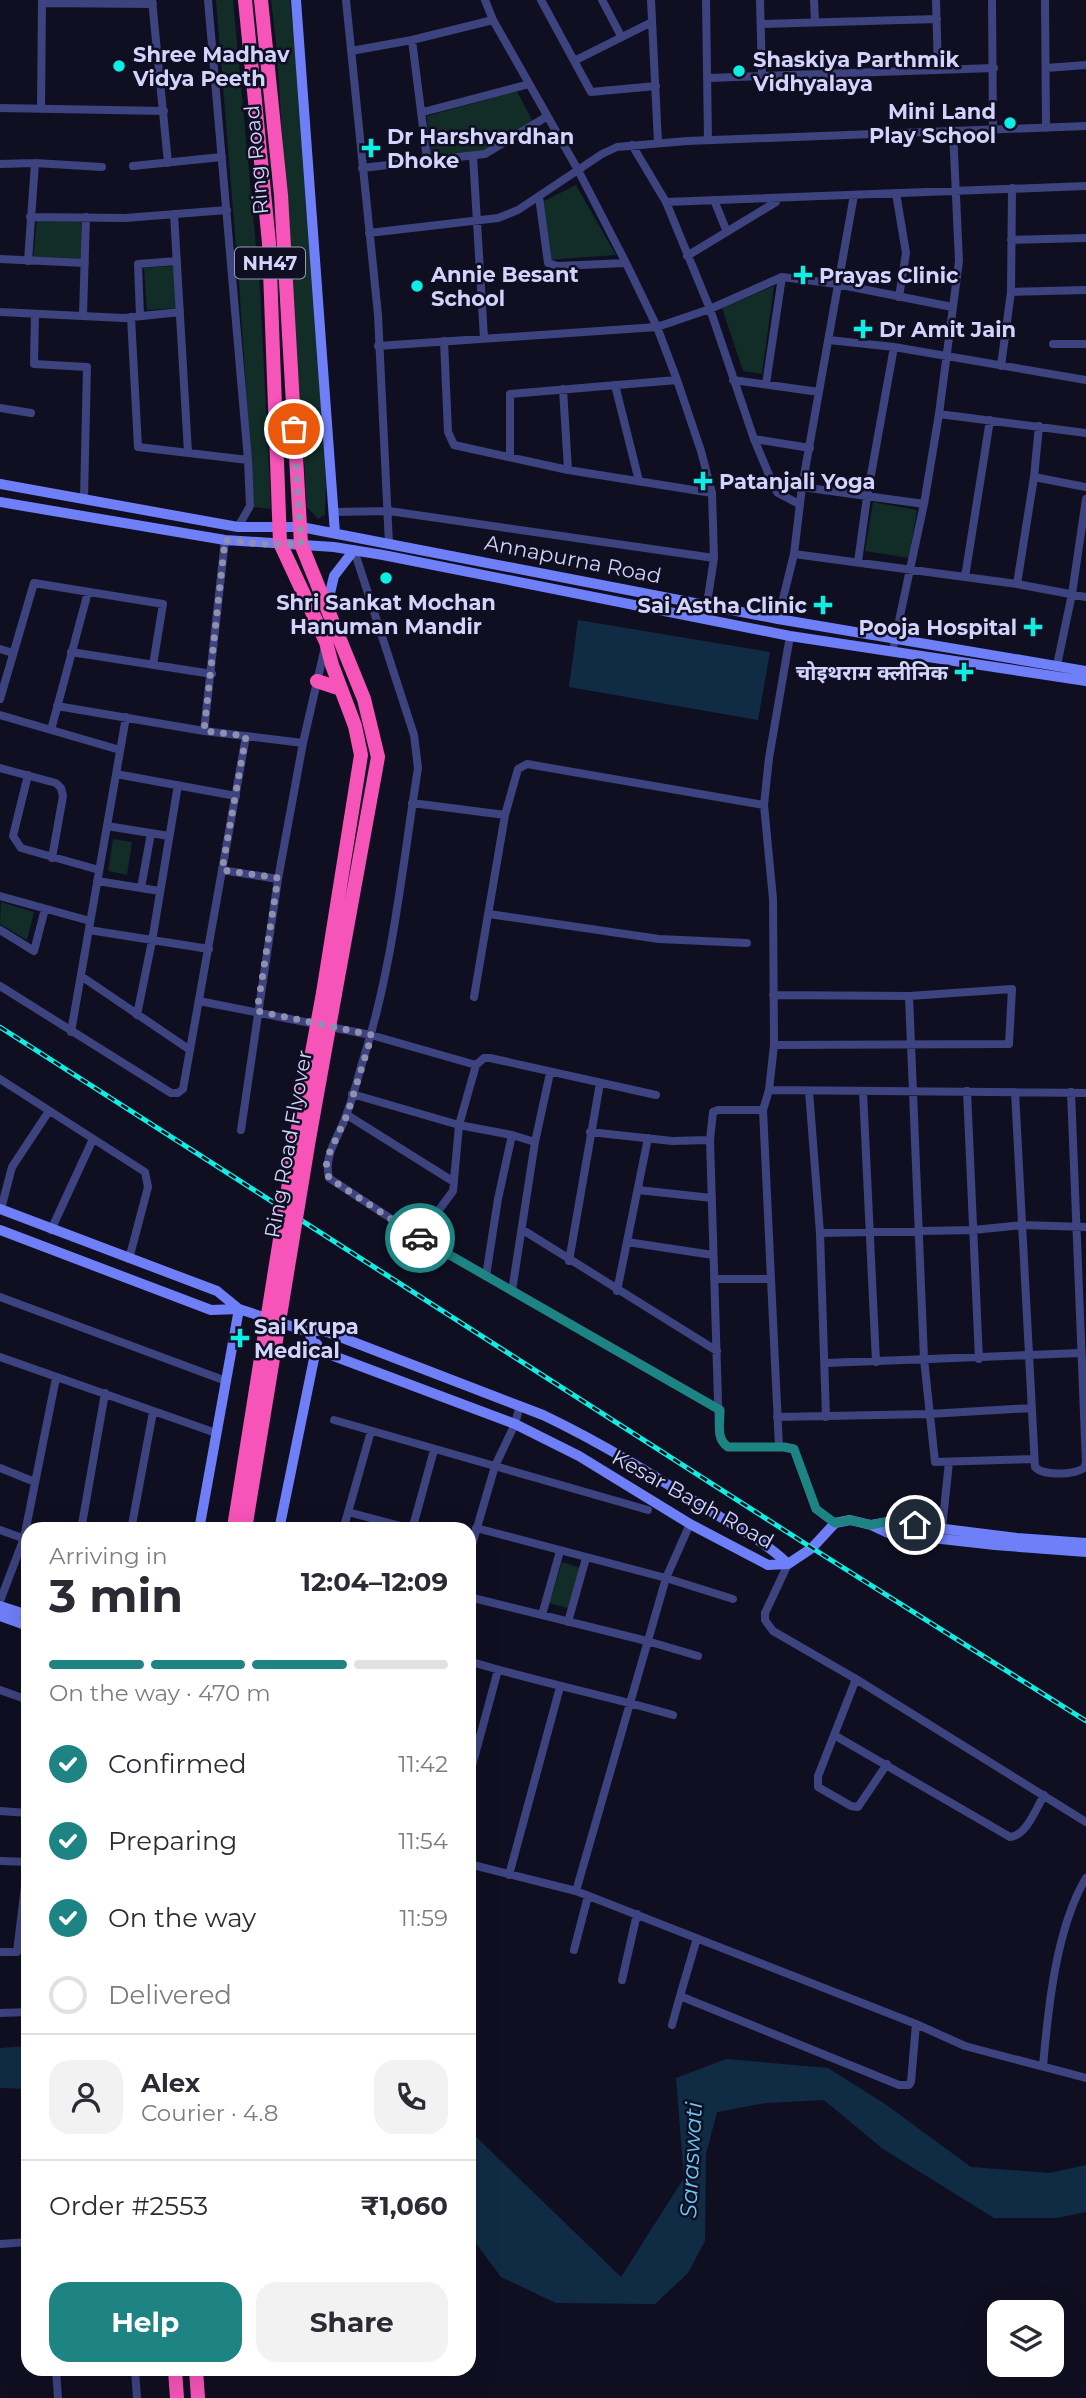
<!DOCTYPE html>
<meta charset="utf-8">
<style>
:root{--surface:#fff;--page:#f2f2f3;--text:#2b2b33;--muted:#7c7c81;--line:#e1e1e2;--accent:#1e8383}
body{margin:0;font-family:Montserrat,"Noto Sans Devanagari",sans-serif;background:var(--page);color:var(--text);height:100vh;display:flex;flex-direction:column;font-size:26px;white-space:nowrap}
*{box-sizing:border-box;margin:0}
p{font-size:23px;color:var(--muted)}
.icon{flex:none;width:38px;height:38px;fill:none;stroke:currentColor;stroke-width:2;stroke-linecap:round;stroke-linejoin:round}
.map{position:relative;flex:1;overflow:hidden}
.side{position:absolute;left:21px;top:1522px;width:455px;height:854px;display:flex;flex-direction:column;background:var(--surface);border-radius:21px;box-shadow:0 7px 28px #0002}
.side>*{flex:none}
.tools{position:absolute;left:987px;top:2300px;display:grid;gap:14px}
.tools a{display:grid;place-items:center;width:77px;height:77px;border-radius:14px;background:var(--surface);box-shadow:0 7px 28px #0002;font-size:35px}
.pin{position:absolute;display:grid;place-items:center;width:60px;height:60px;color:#fff;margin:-30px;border:4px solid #fff;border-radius:50%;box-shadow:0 2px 7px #0007}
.courier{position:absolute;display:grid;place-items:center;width:70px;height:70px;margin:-35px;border:5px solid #1e8383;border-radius:50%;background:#fff;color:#222;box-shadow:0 2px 9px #0007}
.summary em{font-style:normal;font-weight:700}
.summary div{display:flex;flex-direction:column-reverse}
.summary{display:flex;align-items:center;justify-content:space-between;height:119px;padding:0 28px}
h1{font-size:46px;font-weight:700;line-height:52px}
.bar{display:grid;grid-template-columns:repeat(4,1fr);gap:10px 7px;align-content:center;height:84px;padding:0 28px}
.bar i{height:9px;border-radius:5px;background:var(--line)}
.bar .on{background:var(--accent)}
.bar p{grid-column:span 4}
.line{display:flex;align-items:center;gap:18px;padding:0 28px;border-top:2px solid var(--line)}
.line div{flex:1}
.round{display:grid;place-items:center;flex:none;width:74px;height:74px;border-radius:21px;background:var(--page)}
ol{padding:0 28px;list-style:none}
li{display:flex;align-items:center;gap:21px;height:77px}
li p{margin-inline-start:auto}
li .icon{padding:7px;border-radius:50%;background:var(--accent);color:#fff;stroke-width:4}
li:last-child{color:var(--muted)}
li i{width:38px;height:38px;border:4px solid var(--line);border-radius:50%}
.action{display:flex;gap:14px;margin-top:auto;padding:14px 28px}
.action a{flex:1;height:80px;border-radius:21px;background:var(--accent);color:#fff;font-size:28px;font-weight:700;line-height:80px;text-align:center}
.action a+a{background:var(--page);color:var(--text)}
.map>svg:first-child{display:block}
</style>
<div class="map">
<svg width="1086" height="2398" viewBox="0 0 1086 2398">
<rect width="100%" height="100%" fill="#100f22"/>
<path fill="#122c27" d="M 216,0 L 233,0 L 260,289 L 271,509 L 254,507 L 239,284 Z
M 271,0 L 290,0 L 306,167 L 326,485 L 325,515 L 318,519 L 307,507 L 276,42 Z
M 517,91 L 534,124 L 477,155 L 430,157 L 427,116 Z
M 576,185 L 616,255 L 549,260 L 542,202 Z
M 37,220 L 81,220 L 82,259 L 33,258 Z
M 174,266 L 176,308 L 147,310 L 144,268 Z
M 774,286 L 762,374 L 743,371 L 722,308 Z
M 873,502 L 917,510 L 909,558 L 865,551 Z
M 113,839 L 132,842 L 127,875 L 108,871 Z
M 1,902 L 34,912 L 27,940 L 0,924 Z
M 562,1562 L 580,1568 L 568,1608 L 549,1603 Z"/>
<path fill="#102c45" d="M 578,620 L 770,652 L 758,720 L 569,687 Z
M 28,2046 L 28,2089 L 0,2088 L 0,2048 Z
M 726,2059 L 828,2068 L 885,2104 L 971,2167 L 1049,2173 L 1086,2165 L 1086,2212 L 1057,2218 L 994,2218 L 883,2149 L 824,2100 L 766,2103 L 717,2112 L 706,2154 L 705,2241 L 688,2273 L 655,2304 L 556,2303 L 501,2277 L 469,2234 L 469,2130 L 621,2277 L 684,2178 L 676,2078 Z"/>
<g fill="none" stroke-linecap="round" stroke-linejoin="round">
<path stroke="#3d437f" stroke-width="8" d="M 152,0 L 168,163
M 208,0 L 248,460 L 250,506 L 238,527
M 346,0 L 378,315 L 389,544
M 485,0 L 493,20 L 578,170 L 626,263 L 657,327 L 677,380 L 701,451 L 712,493 L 714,558 L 707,604
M 541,0 L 591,92 L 656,86
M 602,0 L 621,36
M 651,0 L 658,143
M 706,0 L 708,140
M 760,0 L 762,76
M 814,0 L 815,22
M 936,0 L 938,70
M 992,0 L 993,130
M 1045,0 L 1046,128
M 42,3 L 153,4
M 761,24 L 937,19
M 412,40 L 427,159
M 351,51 L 412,40 L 493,20
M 574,61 L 652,22
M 1046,68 L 1086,65
M 708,78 L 994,68
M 0,108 L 164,111
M 41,108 L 42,0
M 423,112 L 529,84
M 632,145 L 666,202 L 710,309 L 754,439 L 775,489 L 778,493 L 799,504
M 473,156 L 484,338
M 0,164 L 35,163 L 102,167
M 133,166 L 222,157
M 362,168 L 485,154 L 546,117
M 896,193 L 906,253 L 899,297
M 539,197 L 548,263 L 558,266 L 626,263
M 714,200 L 727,232
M 666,202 L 1086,186
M 174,214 L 188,452
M 30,217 L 125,218 L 227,210
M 369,233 L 498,218 L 518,210 L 602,154 L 617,147 L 687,141 L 1086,126
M 1011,240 L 1086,238
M 687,256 L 776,202 L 776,198
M 0,259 L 85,263
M 28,261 L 35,163
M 1011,292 L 1086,290
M 0,312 L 123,318 L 180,312
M 35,314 L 34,364 L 87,367 L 84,498
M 83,315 L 86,217
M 140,316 L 138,264 L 177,261
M 131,317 L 138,447 L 248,460
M 829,340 L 894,347 L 1086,380
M 444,341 L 448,432 L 454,445 L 568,470 L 712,493
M 1053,344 L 1086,344
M 378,346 L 657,327 L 710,309 L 782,277 L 837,284 L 952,307
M 1001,366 L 1011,292 L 1012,188
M 733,380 L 819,392
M 766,384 L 782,277
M 615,385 L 639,481
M 563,389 L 568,470
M 0,408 L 31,413
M 939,414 L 1086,433
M 754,439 L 810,448
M 510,455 L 510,394 L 677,380
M 1034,477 L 1086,487
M 802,487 L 924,504
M 334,512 L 389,511 L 714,558
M 354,550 L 414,735 L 418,768 C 403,862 393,966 364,1057 C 358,1076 354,1095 347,1113 C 340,1136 323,1153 329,1178 L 419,1237 L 720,1410
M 794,554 L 1017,584 L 1086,597
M 858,562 L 867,497 L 894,347
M 965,577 L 990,420
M 1017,584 L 1034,477 L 1039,426
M 778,619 L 794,554 L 802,487 L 854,195
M 894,644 L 924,504 L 939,414 L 959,261 L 953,131
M 0,649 L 13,653
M 71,652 L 212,674
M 1057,665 L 1072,594 L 1086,499
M 0,699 L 34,583 L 163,604 L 153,665
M 57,706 L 204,731 L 303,743 L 325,647
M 0,715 L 120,750
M 51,730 L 88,592
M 204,731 L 225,540
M 0,768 L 56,783 L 61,788 L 63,796 L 52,858
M 116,774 L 236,796
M 28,775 L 13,836 L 21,848 L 99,870
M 412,803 L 505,815
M 107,826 L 169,836
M 222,870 L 278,879
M 97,881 L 160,891
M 141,888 L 151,833
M 0,896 L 90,921
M 489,914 L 659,939 L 747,943
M 0,930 L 34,951 L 45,909
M 89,930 L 209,949
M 81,976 L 190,1050
M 0,986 L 171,1093 L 178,1093 L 183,1089 L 246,736
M 773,995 L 909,996 L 1012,989 L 1009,1044 L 774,1045
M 909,996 L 924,1359 L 935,1462 L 1033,1459
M 474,997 L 505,815 L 518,769 L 527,764 L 764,805
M 199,1001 L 371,1035 L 476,1065 L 484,1058 L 490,1058 L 656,1095
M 137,1015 L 152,941 L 178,785
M 71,1032 L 126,717
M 0,1079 L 145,1172 L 148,1187 L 129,1259
M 769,1090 L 1086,1093
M 809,1091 L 820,1233 L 826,1417
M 967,1091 L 979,1359
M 863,1092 L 876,1362
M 1015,1092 L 1035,1467 C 1043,1476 1074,1475 1084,1468 L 1086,1463 L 1071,1092
M 352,1094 L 459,1125 L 512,1135 L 535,1142
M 763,1110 L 718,1110 L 713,1112 L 710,1140 L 719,1433 L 721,1440 L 728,1447 L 784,1447 L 794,1449 L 816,1509 L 835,1523
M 347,1115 L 454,1182
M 241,1130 L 278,879 L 303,743
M 590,1132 L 672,1141 L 710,1140
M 638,1190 L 712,1198
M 1,1209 L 12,1167 L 49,1111
M 51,1230 L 93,1139
M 523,1230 L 717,1351
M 820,1233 L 973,1230 L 1022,1225 L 1086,1227
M 419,1237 L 453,1191 L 459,1125 L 476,1065
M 627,1242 L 713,1255
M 569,1261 L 600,1083
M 486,1276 L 498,1199 L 512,1135
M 715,1279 L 770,1279
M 512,1291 L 535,1142 L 550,1073
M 617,1291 L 648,1138
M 0,1297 L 226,1381
M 0,1357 L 216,1433
M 826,1363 L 1080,1353
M 777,1417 L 929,1414 L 1032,1408
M 334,1420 L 648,1510
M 779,1447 L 763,1110 L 769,1090 L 774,1045 L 773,899 L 764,805 L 769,758 L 790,636
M 0,1468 L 35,1482
M 348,1512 L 412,1529
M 476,1528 L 666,1578 L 733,1599
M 942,1529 L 949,1462
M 0,1530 L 28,1540
M 81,1530 L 105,1393
M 131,1530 L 153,1412
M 343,1530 L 371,1431
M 412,1530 L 434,1450
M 469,1555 L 495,1466 L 515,1424 L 520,1405
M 788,1564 L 765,1613 L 765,1620 L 773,1631 L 856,1679 L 1086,1822
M 469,1597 L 647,1641 L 698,1656
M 0,1601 L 24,1538 L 56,1378
M 542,1615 L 560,1551
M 568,1622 L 586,1558
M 469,1661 C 536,1682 605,1695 673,1715
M 856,1679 L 818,1776 L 818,1787 L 851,1806 L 858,1807 L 887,1764
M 0,1690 L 28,1700
M 834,1735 L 1010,1837 C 1026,1836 1036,1809 1044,1795
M 469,1777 L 498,1670
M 0,1811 L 28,1813
M 0,1861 L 28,1862
M 469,1864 L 576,1891 L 916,2024 L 965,2046 L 1086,2078
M 509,1875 L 560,1687
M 576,1891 L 666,1578 L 690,1524
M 697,1938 L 680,1996 L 899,2085 L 909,2085 L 911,2082 L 916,2024
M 574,1950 L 588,1896
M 0,1952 L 17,1952 L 28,1861
M 622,1980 L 637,1914
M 0,2013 L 28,2012
M 672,2025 L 680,1996
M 1043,2066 C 1048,2009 1056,1928 1086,1878
M 0,2244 L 28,2242
M 56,2370 L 58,2398
M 135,2370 L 137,2398"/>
<path stroke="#6f7ff7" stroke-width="10" d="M 296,0 L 335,533
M 0,484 L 238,527 L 301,527 L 778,619 L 1086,671
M 0,502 L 225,540 L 334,547 L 383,555 L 790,636 L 1086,681
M 327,606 L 334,576 L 354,550
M 0,1209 L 217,1291 L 239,1309 L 309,1332
M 0,1230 L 211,1310 L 239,1309
M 315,1349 L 515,1424 L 579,1456 L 690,1524 L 768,1565 L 788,1564 L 812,1548 L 835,1523 L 850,1520 L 871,1525 L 889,1522 L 1017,1538 L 1086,1543
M 315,1349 L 309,1332 L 322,1330 L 543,1415 C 602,1443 658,1478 712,1512 C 738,1528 767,1543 788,1564
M 871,1525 L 888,1533 L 995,1545 L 1086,1552
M 199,1530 L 239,1309
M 279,1530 L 317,1344
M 0,1606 L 28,1615
M 0,1616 L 28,1626"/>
<path stroke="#f654b9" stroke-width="14" d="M 245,0 L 269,243 L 280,543 L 326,642 L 332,665 L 355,726 L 361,755 L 323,993
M 261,0 L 281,195 L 301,544 L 364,699 L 378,757 L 335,994
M 317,681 L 341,689
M 175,2370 L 177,2398
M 196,2370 L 198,2398"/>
<g stroke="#0deee5" stroke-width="5">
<path id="rail" d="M 0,1027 L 812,1548 L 1086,1721"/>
</g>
<use href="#rail" stroke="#100f22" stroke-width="2.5" stroke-dasharray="8" stroke-linecap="butt"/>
<path stroke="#f654b9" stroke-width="14" d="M 235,1521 L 296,1139 L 323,993
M 246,1523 L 309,1139 L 335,994"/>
</g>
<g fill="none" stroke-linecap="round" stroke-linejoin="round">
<path stroke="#8f8fb0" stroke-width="7" stroke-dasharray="0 12.6" d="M 294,429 L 301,544 L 263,544 L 225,540 L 204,731 L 246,736 L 222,870 L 278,878 L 257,1011 L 372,1035 L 347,1115 L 328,1156 L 326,1167 L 329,1178 L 420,1238"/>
<path stroke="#1e8383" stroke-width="9" d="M 420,1238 L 720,1410 C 720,1424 716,1439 728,1447 L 784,1447 L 794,1449 L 816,1509 L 835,1523 L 850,1520 L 871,1525 L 889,1521 L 915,1525"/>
</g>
<g fill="#0deee5" stroke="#100f22" stroke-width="2.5">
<circle cx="119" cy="66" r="7"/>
<circle cx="739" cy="71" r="7"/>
<circle cx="1010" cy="123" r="7"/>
<path d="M367.5 137.5h7v7h7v7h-7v7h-7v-7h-7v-7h7z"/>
<path d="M799.5 264.5h7v7h7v7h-7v7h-7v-7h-7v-7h7z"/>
<circle cx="417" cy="286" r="7"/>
<path d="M859.5 318.5h7v7h7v7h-7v7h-7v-7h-7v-7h7z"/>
<path d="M699.5 470.5h7v7h7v7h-7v7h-7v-7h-7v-7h7z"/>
<circle cx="386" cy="578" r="7"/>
<path d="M819.5 594.5h7v7h7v7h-7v7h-7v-7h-7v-7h7z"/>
<path d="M1029.5 616.5h7v7h7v7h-7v7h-7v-7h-7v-7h7z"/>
<path d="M960.5 661.5h7v7h7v7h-7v7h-7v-7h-7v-7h7z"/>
<path d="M236.5 1327.5h7v7h7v7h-7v7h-7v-7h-7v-7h7z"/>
</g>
<g text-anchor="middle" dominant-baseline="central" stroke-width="5" stroke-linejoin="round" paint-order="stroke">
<rect fill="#100f22" stroke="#9899bb" stroke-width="2" x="235" y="247.5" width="70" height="31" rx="5"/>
<g font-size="19" font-weight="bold" fill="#d3d4fd">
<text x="270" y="263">NH47</text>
</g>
<g font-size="21" font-weight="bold" fill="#d3d4fd" stroke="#100f22" text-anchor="start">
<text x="133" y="54">Shree Madhav<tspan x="133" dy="24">Vidya Peeth</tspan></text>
<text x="753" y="59">Shaskiya Parthmik<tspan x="753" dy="24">Vidhyalaya</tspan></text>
<text x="996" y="111" text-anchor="end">Mini Land<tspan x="996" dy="24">Play School</tspan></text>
<text x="387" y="136">Dr Harshvardhan<tspan x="387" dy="24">Dhoke</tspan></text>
<text x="431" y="274">Annie Besant<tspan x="431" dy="24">School</tspan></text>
<text x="819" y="275">Prayas Clinic</text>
<text x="879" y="329">Dr Amit Jain</text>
<text x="719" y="481">Patanjali Yoga</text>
<text x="386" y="602" text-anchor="middle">Shri Sankat Mochan<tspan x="386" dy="24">Hanuman Mandir</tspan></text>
<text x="807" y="605" text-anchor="end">Sai Astha Clinic</text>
<text x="1017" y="627" text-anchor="end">Pooja Hospital</text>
<text x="948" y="672" text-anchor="end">चोइथराम क्लीनिक</text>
<text x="254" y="1326">Sai Krupa<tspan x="254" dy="24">Medical</tspan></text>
</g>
<g font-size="21" fill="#d3d4fd" stroke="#100f22">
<text transform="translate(256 160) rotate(-95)">Ring Road</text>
<text transform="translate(573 559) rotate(11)">Annapurna Road</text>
<text transform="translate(288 1144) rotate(-80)">Ring Road Flyover</text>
<text transform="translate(693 1499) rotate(29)">Kesar Bagh Road</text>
</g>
<g font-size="23" font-style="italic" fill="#67c8f7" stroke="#100f22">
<text transform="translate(691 2160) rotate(-87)">Saraswati</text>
</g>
</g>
</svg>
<div class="tools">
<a><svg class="icon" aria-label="layers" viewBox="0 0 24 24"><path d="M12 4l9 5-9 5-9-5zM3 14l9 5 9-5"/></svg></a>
</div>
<div class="pin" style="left:294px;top:429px;background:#ea580c"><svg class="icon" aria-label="bag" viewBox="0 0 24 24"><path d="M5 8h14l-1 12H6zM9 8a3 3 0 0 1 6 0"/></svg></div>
<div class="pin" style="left:915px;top:1525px;background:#1f2937"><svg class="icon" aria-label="home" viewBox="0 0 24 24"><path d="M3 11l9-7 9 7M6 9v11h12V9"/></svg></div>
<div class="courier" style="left:420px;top:1238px"><svg class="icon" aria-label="car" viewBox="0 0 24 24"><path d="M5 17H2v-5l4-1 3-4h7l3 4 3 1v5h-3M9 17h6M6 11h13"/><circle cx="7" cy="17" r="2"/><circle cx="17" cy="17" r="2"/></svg></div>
<section class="side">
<div class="summary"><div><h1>3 min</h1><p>Arriving in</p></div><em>12:04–12:09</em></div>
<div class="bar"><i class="on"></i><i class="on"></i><i class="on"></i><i></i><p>On the way · 470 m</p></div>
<ol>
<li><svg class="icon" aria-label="check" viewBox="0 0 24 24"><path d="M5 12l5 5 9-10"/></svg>Confirmed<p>11:42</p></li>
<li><svg class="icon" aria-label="check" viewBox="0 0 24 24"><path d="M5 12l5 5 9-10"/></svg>Preparing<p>11:54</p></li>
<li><svg class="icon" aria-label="check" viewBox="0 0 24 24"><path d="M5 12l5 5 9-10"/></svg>On the way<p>11:59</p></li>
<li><i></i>Delivered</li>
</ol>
<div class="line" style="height:126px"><a class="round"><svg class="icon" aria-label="person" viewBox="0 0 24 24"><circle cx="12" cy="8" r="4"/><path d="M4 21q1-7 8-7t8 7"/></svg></a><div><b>Alex</b><p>Courier · 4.8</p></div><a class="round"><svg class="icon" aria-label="phone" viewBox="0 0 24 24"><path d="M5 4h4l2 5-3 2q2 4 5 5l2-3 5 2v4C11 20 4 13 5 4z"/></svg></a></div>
<div class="line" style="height:91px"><div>Order #2553</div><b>₹1,060</b></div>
<div class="action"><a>Help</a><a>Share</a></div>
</section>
</div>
